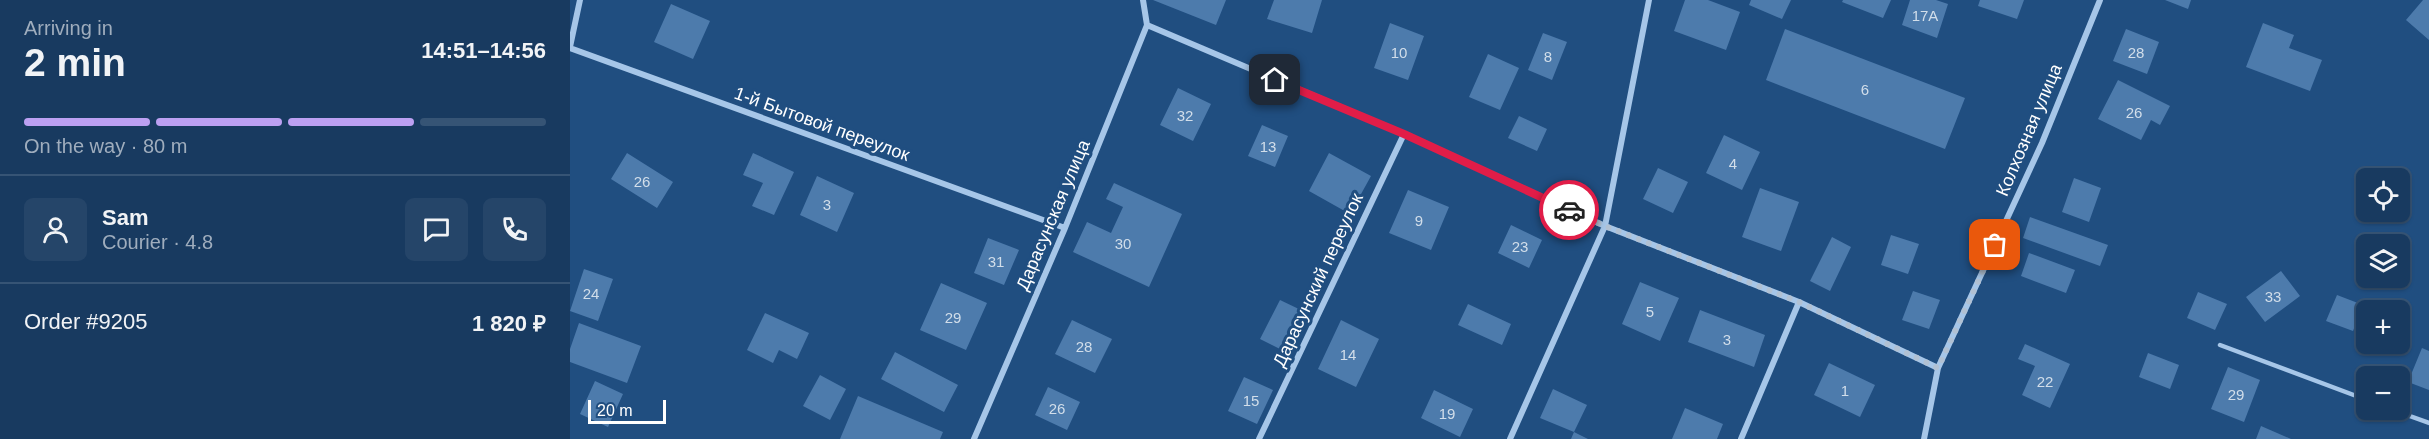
<!DOCTYPE html>
<meta charset="utf-8">
<style>
:root{--surface:#183a60;--page:#254569;--text:#f1f3f6;--muted:#9fadbd;--line:#365475;--accent:#bca0f2}
body{margin:0;font-family:Arial,sans-serif;background:var(--page);color:var(--text);height:100vh;display:flex;flex-direction:column;font-size:22px;white-space:nowrap}
*{box-sizing:border-box;margin:0}
p{font-size:20px;color:var(--muted)}
.icon{flex:none;width:33px;height:33px;fill:none;stroke:currentColor;stroke-width:2;stroke-linecap:round;stroke-linejoin:round}
.map{position:relative;flex:1;overflow:hidden}
.details{display:flex;flex-direction:column;background:var(--surface);width:570px}
.details>*{flex:none}
.tools{position:absolute;left:1786px;top:168px;display:grid;gap:12px}
.tools a{display:grid;place-items:center;width:54px;height:54px;border-radius:9px;background:var(--surface);box-shadow:0 2px 4px #0004,0 0 0 2px var(--line);font-size:30px}
.scale{position:absolute;left:18px;bottom:15px;width:78px;box-sizing:border-box;padding-left:6px;border:3px solid #fff;border-top:0;font-size:16px;line-height:21px;white-space:nowrap;color:#fff;-webkit-text-stroke:4px #204e80;paint-order:stroke}
.pin{position:absolute;display:grid;place-items:center;width:51px;height:51px;color:#fff;margin:-26px;border-radius:12px;box-shadow:0 3px 9px #0006}
.courier{position:absolute;display:grid;place-items:center;width:60px;height:60px;margin:-30px;border:4px solid #e11d48;border-radius:50%;background:#fff;color:#222;box-shadow:0 2px 8px #0007}
.summary em{font-style:normal;font-weight:600}
.summary div{display:flex;flex-direction:column-reverse}
.summary{display:flex;align-items:center;justify-content:space-between;height:102px;padding:0 24px}
h1{font-size:39px;font-weight:600;line-height:45px}
.bar{display:grid;grid-template-columns:repeat(4,1fr);gap:9px 6px;align-content:center;height:72px;padding:0 24px}
.bar i{height:8px;border-radius:4px;background:var(--line)}
.bar .active{background:var(--accent)}
.bar p{grid-column:span 4}
.line{display:flex;align-items:center;gap:15px;padding:0 24px;border-top:2px solid var(--line)}
.line div{flex:1}
.round{display:grid;place-items:center;flex:none;width:63px;height:63px;border-radius:9px;background:var(--page)}
main{display:flex;flex:1;min-height:0}
.map>svg:first-child{display:block}
</style>
<main>
<section class="details">
<div class="summary"><div><h1>2 min</h1><p>Arriving in</p></div><em>14:51–14:56</em></div>
<div class="bar"><i class="active"></i><i class="active"></i><i class="active"></i><i></i><p>On the way · 80 m</p></div>
<div class="line" style="height:108px"><a class="round"><svg class="icon" aria-label="person" viewBox="0 0 24 24"><circle cx="12" cy="8" r="4"/><path d="M4 21q1-7 8-7t8 7"/></svg></a><div><b>Sam</b><p>Courier · 4.8</p></div><a class="round"><svg class="icon" aria-label="chat" viewBox="0 0 24 24"><path d="M4 5h16v11H9l-5 4z"/></svg></a><a class="round"><svg class="icon" aria-label="phone" viewBox="0 0 24 24"><path d="M5 4h4l2 5-3 2q2 4 5 5l2-3 5 2v4C11 20 4 13 5 4z"/></svg></a></div>
<div class="line" style="height:78px"><div>Order #9205</div><b>1 820 ₽</b></div>
</section>
<div class="map">
<svg width="1859" height="439" viewBox="0 0 1859 439">
<rect width="100%" height="100%" fill="#204e80"/>
<path fill="#4d7bac" d="M 583,0 L 656,0 L 646,25 Z
M 704,0 L 752,0 L 742,33 L 697,19 Z
M 1115,0 L 1138,0 L 1170,12 L 1156,50 L 1104,31 Z
M 1181,0 L 1221,0 L 1212,19 L 1179,5 Z
M 1273,0 L 1321,0 L 1313,18 L 1272,2 Z
M 1340,0 L 1366,0 L 1378,4 L 1367,38 L 1332,25 Z
M 1410,0 L 1454,0 L 1447,19 L 1408,6 Z
M 1595,0 L 1621,0 L 1618,9 Z
M 1853,0 L 1859,0 L 1859,40 L 1836,20 Z
M 101,4 L 140,21 L 123,59 L 84,42 Z
M 820,23 L 854,36 L 838,80 L 804,68 Z
M 1693,23 L 1724,35 L 1719,48 L 1752,60 L 1740,91 L 1676,67 Z
M 1215,29 L 1395,98 L 1375,149 L 1196,80 Z
M 1556,29 L 1589,42 L 1577,74 L 1543,61 Z
M 973,33 L 997,42 L 982,80 L 958,70 Z
M 918,54 L 949,68 L 930,110 L 899,97 Z
M 1548,80 L 1600,106 L 1590,125 L 1581,120 L 1571,140 L 1528,119 Z
M 608,88 L 641,104 L 623,141 L 590,125 Z
M 949,116 L 977,129 L 967,151 L 938,138 Z
M 692,125 L 718,136 L 705,167 L 678,156 Z
M 1154,135 L 1190,152 L 1172,190 L 1136,173 Z
M 57,153 L 103,182 L 87,208 L 41,179 Z
M 183,153 L 224,172 L 204,215 L 182,206 L 193,183 L 173,175 Z
M 759,153 L 801,176 L 780,214 L 739,191 Z
M 1088,168 L 1118,182 L 1103,213 L 1073,199 Z
M 247,176 L 284,193 L 267,232 L 230,215 Z
M 1504,178 L 1531,188 L 1519,222 L 1492,212 Z
M 544,183 L 612,214 L 579,287 L 503,252 L 517,222 L 541,233 L 553,207 L 536,199 Z
M 1190,188 L 1229,202 L 1211,251 L 1172,237 Z
M 838,190 L 879,207 L 861,250 L 819,233 Z
M 1460,217 L 1538,245 L 1530,266 L 1453,238 Z
M 941,225 L 972,240 L 959,268 L 928,253 Z
M 1321,235 L 1349,244 L 1338,274 L 1311,265 Z
M 1262,237 L 1281,247 L 1260,291 L 1240,281 Z
M 418,238 L 449,250 L 434,285 L 404,273 Z
M 1459,253 L 1505,270 L 1496,293 L 1451,276 Z
M 14,269 L 43,279 L 28,321 L 0,311 Z
M 1711,271 L 1730,296 L 1695,322 L 1676,297 Z
M 1070,282 L 1109,298 L 1090,341 L 1052,324 Z
M 371,283 L 417,303 L 396,350 L 350,330 Z
M 1343,291 L 1370,300 L 1359,329 L 1332,320 Z
M 1628,292 L 1657,304 L 1645,330 L 1617,318 Z
M 1767,295 L 1793,305 L 1783,331 L 1756,321 Z
M 710,300 L 733,311 L 714,351 L 690,339 Z
M 898,304 L 941,324 L 932,345 L 888,325 Z
M 1130,310 L 1195,335 L 1184,367 L 1118,342 Z
M 195,313 L 239,333 L 227,359 L 209,350 L 203,363 L 177,350 Z
M 502,320 L 542,339 L 525,373 L 485,354 Z
M 771,320 L 809,339 L 786,387 L 748,369 Z
M 9,323 L 71,346 L 57,383 L 0,362 L 0,349 Z
M 1455,344 L 1500,364 L 1480,408 L 1452,395 L 1465,366 L 1448,359 Z
M 1852,348 L 1859,351 L 1859,390 L 1838,382 Z
M 325,352 L 388,385 L 374,412 L 311,379 Z
M 1578,353 L 1609,365 L 1600,389 L 1569,377 Z
M 1259,363 L 1305,385 L 1290,417 L 1244,395 Z
M 1658,367 L 1690,380 L 1674,422 L 1641,409 Z
M 250,375 L 276,389 L 260,420 L 233,406 Z
M 674,377 L 703,390 L 687,424 L 658,411 Z
M 25,381 L 53,394 L 38,427 L 10,414 Z
M 478,387 L 510,402 L 497,430 L 465,415 Z
M 983,389 L 1017,405 L 1004,432 L 1018,439 L 1001,439 L 1004,432 L 970,418 Z
M 864,390 L 903,409 L 890,437 L 851,418 Z
M 288,396 L 373,432 L 370,439 L 270,439 Z
M 1115,408 L 1153,424 L 1147,439 L 1102,439 Z
M 1691,426 L 1721,439 L 1686,439 Z"/>
<g fill="none" stroke-linecap="round" stroke-linejoin="round">
<path stroke="#a6c6e8" stroke-width="4.5" d="M 1650,345 L 1797,400
M 1823,410 L 1859,423"/>
<path stroke="#a6c6e8" stroke-width="6" d="M 577,25 L 834,134 L 1035,226 L 1229,302 L 1368,368
M 0,47 L 10,0
M 0,48 L 495,228
M 404,439 L 495,228 L 577,25 L 573,0
M 689,439 L 834,134
M 940,439 L 1035,226 L 1079,0
M 1171,439 L 1229,302
M 1354,439 L 1368,368 L 1472,143 L 1530,0"/>
</g>
<g fill="none" stroke-linecap="round" stroke-linejoin="round">
<path stroke="#b1c1d3" stroke-width="6" stroke-dasharray="0 10.8" d="M 999,210 L 1035,226 L 1229,302 L 1368,368 L 1425,245"/>
<path stroke="#e11d48" stroke-width="8" d="M 705,80 L 834,134 L 999,210"/>
</g>
<g text-anchor="middle" dominant-baseline="central" stroke-width="6" stroke-linejoin="round" paint-order="stroke">
<g font-size="15" fill="#d2deea">
<text x="1355" y="15">17А</text>
<text x="829" y="52">10</text>
<text x="1566" y="52">28</text>
<text x="978" y="56">8</text>
<text x="1295" y="89">6</text>
<text x="1564" y="112">26</text>
<text x="615" y="115">32</text>
<text x="698" y="146">13</text>
<text x="1163" y="163">4</text>
<text x="72" y="181">26</text>
<text x="257" y="204">3</text>
<text x="849" y="220">9</text>
<text x="553" y="243">30</text>
<text x="950" y="246">23</text>
<text x="426" y="261">31</text>
<text x="21" y="293">24</text>
<text x="1703" y="296">33</text>
<text x="1080" y="311">5</text>
<text x="383" y="317">29</text>
<text x="1157" y="339">3</text>
<text x="514" y="346">28</text>
<text x="778" y="354">14</text>
<text x="1475" y="381">22</text>
<text x="1275" y="390">1</text>
<text x="1666" y="394">29</text>
<text x="681" y="400">15</text>
<text x="487" y="408">26</text>
<text x="877" y="413">19</text>
</g>
<g font-size="18" fill="#fff" stroke="#204e80">
<text transform="translate(252 124) rotate(20)">1-й Бытовой переулок</text>
<text transform="translate(1459 130) rotate(-67)">Колхозная улица</text>
<text transform="translate(483 215) rotate(-67)">Дарасунская улица</text>
<text transform="translate(748 280) rotate(-65)">Дарасунский переулок</text>
</g>
</g>
</svg>
<div class="tools">
<a><svg class="icon" aria-label="locate" viewBox="0 0 24 24"><circle cx="12" cy="12" r="6"/><path d="M12 2v4M12 18v4M2 12h4M18 12h4"/></svg></a>
<a><svg class="icon" aria-label="layers" viewBox="0 0 24 24"><path d="M12 4l9 5-9 5-9-5zM3 14l9 5 9-5"/></svg></a>
<a>+</a>
<a>−</a>
</div>
<div class="scale">20 m</div>
<div class="pin" style="left:1425px;top:245px;background:#ea580c"><svg class="icon" aria-label="bag" viewBox="0 0 24 24"><path d="M5 8h14l-1 12H6zM9 8a3 3 0 0 1 6 0"/></svg></div>
<div class="pin" style="left:705px;top:80px;background:#1f2937"><svg class="icon" aria-label="home" viewBox="0 0 24 24"><path d="M3 11l9-7 9 7M6 9v11h12V9"/></svg></div>
<div class="courier" style="left:999px;top:210px"><svg class="icon" aria-label="car" viewBox="0 0 24 24"><path d="M5 17H2v-5l4-1 3-4h7l3 4 3 1v5h-3M9 17h6M6 11h13"/><circle cx="7" cy="17" r="2"/><circle cx="17" cy="17" r="2"/></svg></div>
</div>
</main>
